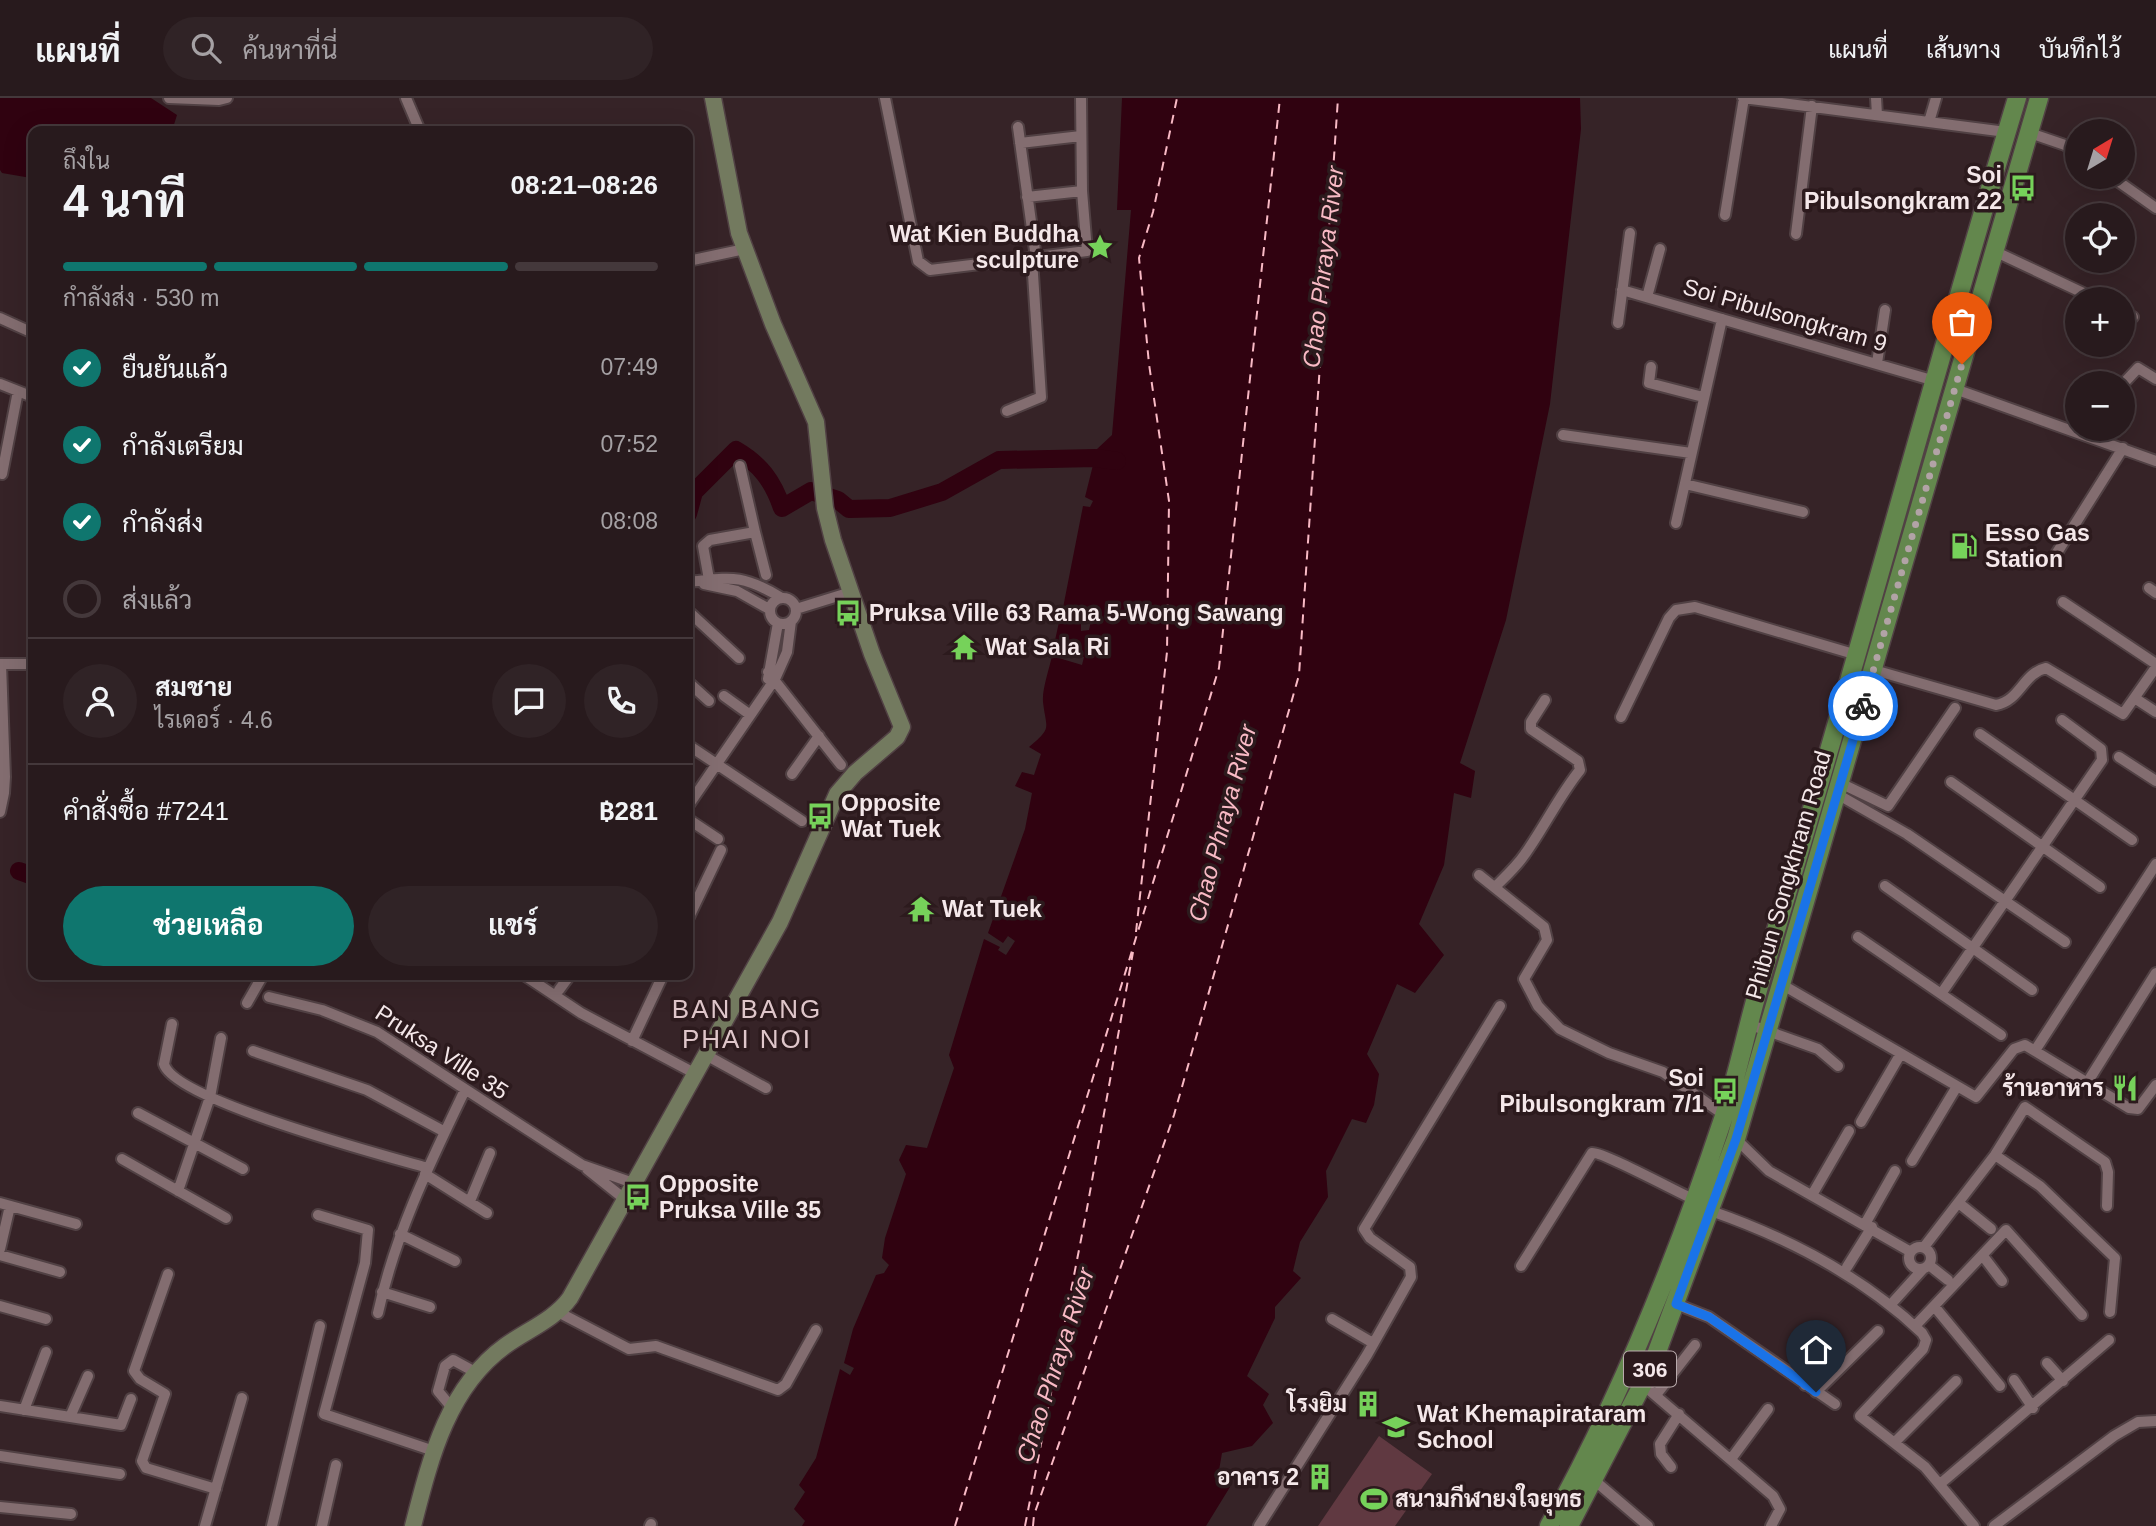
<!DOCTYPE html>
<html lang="th">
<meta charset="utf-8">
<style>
:root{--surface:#281a1d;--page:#302326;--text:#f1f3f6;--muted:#a5a1a4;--line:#44383b;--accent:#0f766e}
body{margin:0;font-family:Helvetica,Sarabun,sans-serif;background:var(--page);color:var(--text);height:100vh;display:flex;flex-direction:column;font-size:26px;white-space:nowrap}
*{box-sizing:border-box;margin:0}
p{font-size:23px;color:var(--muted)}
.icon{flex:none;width:38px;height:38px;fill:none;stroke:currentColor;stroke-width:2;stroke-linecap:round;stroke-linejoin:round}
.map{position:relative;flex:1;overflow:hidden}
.side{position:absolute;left:28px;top:28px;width:665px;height:854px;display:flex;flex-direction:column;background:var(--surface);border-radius:14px;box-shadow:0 7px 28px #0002,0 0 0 2px var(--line)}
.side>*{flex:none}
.needle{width:46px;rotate:38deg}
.buttons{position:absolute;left:2065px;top:21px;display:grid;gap:14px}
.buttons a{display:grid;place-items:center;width:70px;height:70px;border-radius:50%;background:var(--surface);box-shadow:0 7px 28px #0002,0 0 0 2px var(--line);font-size:35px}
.pin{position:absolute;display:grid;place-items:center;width:60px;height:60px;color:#fff;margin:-72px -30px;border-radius:50% 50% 50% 0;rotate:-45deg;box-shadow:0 0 7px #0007}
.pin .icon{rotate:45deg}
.courier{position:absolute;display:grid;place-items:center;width:70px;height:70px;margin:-35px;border:5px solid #1a73e8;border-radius:50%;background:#fff;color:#222;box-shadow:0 2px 9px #0007}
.summary em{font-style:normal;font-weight:700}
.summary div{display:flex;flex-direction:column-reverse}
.summary{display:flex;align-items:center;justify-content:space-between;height:119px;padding:0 35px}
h1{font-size:46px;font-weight:700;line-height:52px}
.bar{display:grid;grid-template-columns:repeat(4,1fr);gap:10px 7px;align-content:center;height:84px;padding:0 35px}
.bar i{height:9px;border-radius:5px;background:var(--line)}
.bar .active{background:var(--accent)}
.bar p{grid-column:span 4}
.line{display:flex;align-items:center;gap:18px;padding:0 35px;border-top:2px solid var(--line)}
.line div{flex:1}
.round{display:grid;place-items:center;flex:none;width:74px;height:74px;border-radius:37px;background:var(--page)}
ol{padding:0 35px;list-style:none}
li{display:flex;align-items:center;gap:21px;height:77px}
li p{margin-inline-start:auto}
li .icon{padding:7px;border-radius:50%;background:var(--accent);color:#fff;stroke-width:4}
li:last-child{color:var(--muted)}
li i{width:38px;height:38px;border:4px solid var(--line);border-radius:50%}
.action{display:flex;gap:14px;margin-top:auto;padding:14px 35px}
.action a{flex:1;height:80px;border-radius:42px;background:var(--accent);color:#fff;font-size:28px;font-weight:700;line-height:80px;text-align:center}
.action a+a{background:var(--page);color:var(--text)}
header{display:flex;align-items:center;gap:42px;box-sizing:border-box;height:98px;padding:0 35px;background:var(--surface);border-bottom:2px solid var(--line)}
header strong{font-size:33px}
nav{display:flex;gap:38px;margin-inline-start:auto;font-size:24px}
.search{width:490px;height:63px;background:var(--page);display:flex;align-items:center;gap:18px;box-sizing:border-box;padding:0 24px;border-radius:38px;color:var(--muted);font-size:26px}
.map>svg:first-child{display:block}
</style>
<header>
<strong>แผนที่</strong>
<div class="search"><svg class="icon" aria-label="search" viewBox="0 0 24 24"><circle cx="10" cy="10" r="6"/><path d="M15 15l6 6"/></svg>ค้นหาที่นี่</div>
<nav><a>แผนที่</a><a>เส้นทาง</a><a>บันทึกไว้</a></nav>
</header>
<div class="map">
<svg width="2156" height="1428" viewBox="0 0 2156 1428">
<rect width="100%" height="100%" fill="#362327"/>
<path fill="#603941" d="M 1379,1338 L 1432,1376 L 1395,1428 L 1318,1428 Z"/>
<path fill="#300210" d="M 0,0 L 151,0 L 177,17 L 172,33 L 33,33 L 33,78 L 31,80 L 2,75 L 0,72 Z
M 1122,0 L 1580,0 L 1581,31 L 1550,306 L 1506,522 L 1460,665 L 1475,673 L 1471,700 L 1454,695 L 1444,767 L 1419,826 L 1444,857 L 1415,895 L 1397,886 L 1367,956 L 1379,976 L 1374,1007 L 1366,1025 L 1352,1021 L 1326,1073 L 1328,1099 L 1300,1144 L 1293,1173 L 1301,1180 L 1275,1209 L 1275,1220 L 1247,1278 L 1269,1296 L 1263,1307 L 1273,1325 L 1252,1348 L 1222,1355 L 1218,1378 L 1230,1389 L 1206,1428 L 802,1428 L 805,1423 L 794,1411 L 805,1394 L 799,1387 L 816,1360 L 840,1271 L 850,1277 L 854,1270 L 844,1265 L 853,1231 L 876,1177 L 884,1175 L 889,1167 L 882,1160 L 885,1140 L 906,1076 L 899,1062 L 906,1047 L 927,1050 L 954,970 L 949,957 L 984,841 L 1000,849 L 998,852 L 1006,857 L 1015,843 L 1008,838 L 1003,845 L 988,835 L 1025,731 L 1032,695 L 1015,688 L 1022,674 L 1034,677 L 1041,656 L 1029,649 C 1053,629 1046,631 1043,604 C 1042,591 1049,572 1052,558 L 1082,567 L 1084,559 L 1054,547 L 1059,524 L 1081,526 L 1081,533 L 1089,532 L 1092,519 L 1061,520 L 1083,408 L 1090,409 L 1093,403 L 1085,399 L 1097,351 L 1112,337 L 1131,112 L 1117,112 Z"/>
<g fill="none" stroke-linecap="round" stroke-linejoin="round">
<path stroke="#300210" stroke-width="18" d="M 688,416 L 694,394 L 736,352 C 760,366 773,383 782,410 L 811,393 L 838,402 L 849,411 L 890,410 L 942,394 L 999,362 L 1095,360 L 1117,363
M 19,773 L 33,778"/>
<path stroke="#f9bac5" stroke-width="2" stroke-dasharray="9 7" stroke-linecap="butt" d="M 1136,834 L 1167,554 L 1169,403 L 1149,266 L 1139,160 L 1153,114 L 1177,0
M 955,1428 L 1219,570 L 1280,0
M 1025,1428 L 1086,1116 L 1133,854
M 1033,1428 L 1034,1417 L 1174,1017 L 1299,577 L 1338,0"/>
<g stroke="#514144" stroke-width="14">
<path id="street" d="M 169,0 L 219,2 L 227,0
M 406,0 L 420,33
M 885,0 L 918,163 L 930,172 L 1087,153 L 1082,93 L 1081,0
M 1743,0 L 2006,34
M 1876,0 L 1877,17
M 1929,24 L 1936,0
M 1018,29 L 1036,160
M 2030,35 L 2065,47 L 2077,55
M 1020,45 L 1081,38
M 2112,79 L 2156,110
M 1027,99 L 1082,93
M 1725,117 L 1744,0
M 1796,136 L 1812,8
M 1994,153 L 2096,201
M 688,163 L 745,151
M 1622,192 L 1935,283
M 1647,199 L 1660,151
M 2123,215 L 2133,219
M 0,220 L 33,235
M 1618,225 L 1630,135
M 1877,265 L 1885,212
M 1651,269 L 1649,285 L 1703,299
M 0,286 L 33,299
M 2123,286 L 2138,270 L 2156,281
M 1955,291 L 2156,363
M 1007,313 L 1041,299 L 1032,161
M 1563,337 L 1691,355
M 2,376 L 18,293
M 1685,386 L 1803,414
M 1676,425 L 1722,221
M 755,434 L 766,477
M 2053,461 L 2123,350
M 688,484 C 730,480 740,475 780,499
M 704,486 L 737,493 L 769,511
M 710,487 L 703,448 L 710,442 L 755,434 L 740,368
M 2149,490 L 2156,495
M770 513a13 13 0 1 1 26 0a13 13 0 1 1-26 0Z
M 2063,504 L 2156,566
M 796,511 L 851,494
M 688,513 L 739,560
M 0,566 L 33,566
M 1874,572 L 1996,607 C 2020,603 2023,575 2046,570 L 2123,616 L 2156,569
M 768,574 L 841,667
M 768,581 L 778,525
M 688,584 L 709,603
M 724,598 L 749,616
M 2136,601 L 2156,614
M 1621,619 L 1669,520 L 1676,512 L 1695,509 L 1857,557
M 1980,636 L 2132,742
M 688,647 L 802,723
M 2119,659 L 2156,683
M 792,676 L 819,638
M 1951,684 L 2100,789
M 1840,685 L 1888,708 L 1955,610
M 0,694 L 4,695 L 5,679 L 1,566
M 1837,696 L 1907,736 L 2065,844
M 688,708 L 775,581 L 787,554 L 791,523
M 0,714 L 4,695
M 688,721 L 718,741
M 1479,777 L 1544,829 L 1547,842 L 1524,881 L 1538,908 L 1560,931 L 1609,955 L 1663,974 L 1724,1017
M 1885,788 L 2032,892
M 1495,789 C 1505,779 1517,768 1525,756 C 1545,728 1559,698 1580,672 L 1578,663 L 1531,631 L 1531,624 L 1545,602
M 688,821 L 721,752
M 1858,839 L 2001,937
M 524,877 L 581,915 L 696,976
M 1781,886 L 1976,999 L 2014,951 L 2025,947 L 2129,1010 L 2138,1011 L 2156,987
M 559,892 L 570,877
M 1941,896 L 2102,662 L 2101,651 L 2062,622
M 269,899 L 322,912 L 377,934 L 582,1067 L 636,1086
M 247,905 L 263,877
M 172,926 L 164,966 C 174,1002 386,1058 428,1070
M 1748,926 L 1818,951 L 1838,968
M 632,943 L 663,877
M 2036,951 L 2156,766
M 253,953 L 367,992 L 445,1034
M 706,957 L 766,990
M 2087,985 L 2156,875
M 138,1015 L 243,1071
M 1861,1024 L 1900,957
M 1736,1041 L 1769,1073 L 1911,1154
M 1995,1057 L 2040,1088 L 2115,1160 L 2110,1214
M 122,1061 L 226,1120
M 1912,1063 L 1956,990
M 587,1071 L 627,1103
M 425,1076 L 487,1115
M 178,1093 L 210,999 L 221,940
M 1812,1097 L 1849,1033
M 470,1103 L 490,1055
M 0,1105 L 76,1126
M 1960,1106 L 1991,1131
M 1711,1113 C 1786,1139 1863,1179 1922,1235 L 1926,1242 L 1923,1251 L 1860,1318 L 1925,1369 L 1974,1428
M 318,1117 L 368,1132 L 365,1165 L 324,1316 L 434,1353
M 1865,1126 L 1895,1073
M 400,1136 L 455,1163
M1909 1160a11 11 0 1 1 22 0a11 11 0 1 1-22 0Z
M 1924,1149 L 1995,1057 L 2025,1009 L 2105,1064 L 2108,1074 L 2107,1108
M 0,1151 L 10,1108
M 0,1157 L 60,1174
M 1983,1158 L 2002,1183
M 1929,1167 L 1948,1182
M 1521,1168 L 1592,1055 C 1601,1053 1679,1095 1695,1102
M 1847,1169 L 1872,1129
M 168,1176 L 134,1273 L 140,1281 L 165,1296 L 142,1363 L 146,1370 L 216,1391
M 382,1194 L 430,1209
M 1894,1203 L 1923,1171
M 1676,1206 L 1709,1219 L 1835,1306
M 0,1208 L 46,1221
M 1934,1208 L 2000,1288
M 558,1214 L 629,1251 L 656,1248 L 778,1292 L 786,1286 L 816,1232
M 378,1215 C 395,1136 430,1065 465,992
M 1332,1221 L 1373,1245
M 1915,1228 L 2006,1132 L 2082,1217
M 2047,1265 L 2063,1283
M 2014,1282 L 2033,1310
M 1642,1286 L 1773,1398 L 1780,1411 L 1771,1428
M 1805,1287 L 1824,1265 L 1834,1246
M 1816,1294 L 1878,1233
M 1656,1297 L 1695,1247
M 0,1308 L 121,1327 L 131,1301
M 453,1311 L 438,1293 L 445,1268 L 453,1262 L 475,1274
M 24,1312 L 46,1254
M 70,1319 L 88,1278
M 1895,1344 L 1956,1283
M 0,1358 L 120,1376
M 1731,1361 L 1768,1311
M 1671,1369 L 1661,1356 L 1660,1346 L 1679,1316
M 1594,1382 L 1648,1428
M 1940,1386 L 2109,1242
M 0,1409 L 71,1416
M 205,1428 L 242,1300
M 272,1428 L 320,1228
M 322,1428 L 336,1367
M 650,1428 L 651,1426
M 1259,1428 L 1367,1257 L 1411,1179 L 1410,1169 L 1370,1140 L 1364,1131 L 1500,908
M 1994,1428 L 2114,1338 L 2138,1324 L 2156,1323"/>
</g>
<g stroke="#514144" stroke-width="19">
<path id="secondary" d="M 413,1428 C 430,1362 447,1290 505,1248 C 527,1232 554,1222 570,1200 L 780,824 L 837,696 L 855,675 L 897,639 L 902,629 L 872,556 L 833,442 L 825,410 L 816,324 L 773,226 L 739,135 L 713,0"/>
</g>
<g stroke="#514144" stroke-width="21">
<path id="primary" d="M 1549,1428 C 1622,1298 1677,1159 1724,1018 C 1740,968 1750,915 1766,865 C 1854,578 1930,287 2017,0
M 1569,1428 L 1651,1270 L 1736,1041 L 2039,0"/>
</g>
<use href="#street" stroke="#836d70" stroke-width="10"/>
<use href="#secondary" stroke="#737a5f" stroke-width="16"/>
<use href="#primary" stroke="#63874d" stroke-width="18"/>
</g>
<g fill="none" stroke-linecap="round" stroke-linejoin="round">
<path stroke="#b2a3a6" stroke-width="7" stroke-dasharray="0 12.6" d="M 1863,608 L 1962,266"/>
<path stroke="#1a73e8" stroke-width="9" d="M 1816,1294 L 1709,1219 L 1676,1206 L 1736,1041 L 1863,608"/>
</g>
<defs>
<g id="bus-bare" transform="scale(2.1)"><path d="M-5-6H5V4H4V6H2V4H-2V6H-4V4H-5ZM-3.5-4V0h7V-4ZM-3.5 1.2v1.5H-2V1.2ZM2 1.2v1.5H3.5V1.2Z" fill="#76d25a" stroke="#2c1a1d" stroke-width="2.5" paint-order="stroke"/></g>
<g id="sight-bare" transform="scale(2.1)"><path d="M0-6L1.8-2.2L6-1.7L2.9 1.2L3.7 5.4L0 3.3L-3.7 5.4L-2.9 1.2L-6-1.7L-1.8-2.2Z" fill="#76d25a" stroke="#2c1a1d" stroke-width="2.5" paint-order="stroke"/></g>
<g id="fuel-bare" transform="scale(2.1)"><path d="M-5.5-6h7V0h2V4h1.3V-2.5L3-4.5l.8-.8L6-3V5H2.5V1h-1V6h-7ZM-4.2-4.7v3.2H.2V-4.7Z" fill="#76d25a" stroke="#2c1a1d" stroke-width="2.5" paint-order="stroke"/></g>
<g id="temple-bare" transform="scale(2.1)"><path d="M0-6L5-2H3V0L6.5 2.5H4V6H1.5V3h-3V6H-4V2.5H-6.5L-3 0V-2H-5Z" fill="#76d25a" stroke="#2c1a1d" stroke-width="2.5" paint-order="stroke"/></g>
<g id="restaurant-bare" transform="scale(2.1)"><path d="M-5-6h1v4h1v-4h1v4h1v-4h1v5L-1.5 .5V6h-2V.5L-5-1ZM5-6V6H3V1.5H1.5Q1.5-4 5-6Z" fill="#76d25a" stroke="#2c1a1d" stroke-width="2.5" paint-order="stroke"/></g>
<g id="building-bare" transform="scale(2.1)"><path d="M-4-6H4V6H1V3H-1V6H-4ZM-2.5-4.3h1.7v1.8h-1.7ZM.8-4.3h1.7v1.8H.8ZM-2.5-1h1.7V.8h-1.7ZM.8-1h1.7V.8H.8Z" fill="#76d25a" stroke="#2c1a1d" stroke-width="2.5" paint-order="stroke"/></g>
<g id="school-bare" transform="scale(2.1)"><path d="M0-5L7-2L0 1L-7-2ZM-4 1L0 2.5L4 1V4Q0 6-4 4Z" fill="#76d25a" stroke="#2c1a1d" stroke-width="2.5" paint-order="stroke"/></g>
<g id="stadium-bare" transform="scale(2.1)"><path d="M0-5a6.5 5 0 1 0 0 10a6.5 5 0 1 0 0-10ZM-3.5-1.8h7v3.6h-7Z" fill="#76d25a" stroke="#2c1a1d" stroke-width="2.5" paint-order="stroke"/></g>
</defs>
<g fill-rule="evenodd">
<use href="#bus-bare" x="2023" y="90"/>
<use href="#sight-bare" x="1100" y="149"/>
<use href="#fuel-bare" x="1964" y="448"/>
<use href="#bus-bare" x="848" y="515"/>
<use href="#temple-bare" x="964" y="549"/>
<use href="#bus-bare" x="820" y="718"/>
<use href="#temple-bare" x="921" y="811"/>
<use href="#restaurant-bare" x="2125" y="990"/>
<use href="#bus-bare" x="1725" y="993"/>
<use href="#bus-bare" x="638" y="1099"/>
<use href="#building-bare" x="1368" y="1306"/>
<use href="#school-bare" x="1396" y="1329"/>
<use href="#building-bare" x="1320" y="1379"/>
<use href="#stadium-bare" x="1374" y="1401"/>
</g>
<g text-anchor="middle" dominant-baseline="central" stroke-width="7" stroke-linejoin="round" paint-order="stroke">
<rect fill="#2c1a1d" stroke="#b9aaac" stroke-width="2" x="1624" y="1253.5" width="52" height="35" rx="5"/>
<g font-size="21" font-weight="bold" fill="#f5e8ea">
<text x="1650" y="1271">306</text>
</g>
<g font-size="23" font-weight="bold" fill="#f5e8ea" stroke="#2c1a1d" text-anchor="start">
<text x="2002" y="77" text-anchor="end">Soi<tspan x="2002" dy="26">Pibulsongkram 22</tspan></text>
<text x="1079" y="136" text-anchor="end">Wat Kien Buddha<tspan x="1079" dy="26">sculpture</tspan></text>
<text x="1985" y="435">Esso Gas<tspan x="1985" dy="26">Station</tspan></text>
<text x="869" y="515">Pruksa Ville 63 Rama 5-Wong Sawang</text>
<text x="985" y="549">Wat Sala Ri</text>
<text x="841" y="705">Opposite<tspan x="841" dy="26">Wat Tuek</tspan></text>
<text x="942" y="811">Wat Tuek</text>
<text x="1704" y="980" text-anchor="end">Soi<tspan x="1704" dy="26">Pibulsongkram 7/1</tspan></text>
<text x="2104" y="990" text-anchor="end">ร้านอาหาร</text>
<text x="659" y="1086">Opposite<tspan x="659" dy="26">Pruksa Ville 35</tspan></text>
<text x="1347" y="1306" text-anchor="end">โรงยิม</text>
<text x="1417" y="1316">Wat Khemapirataram<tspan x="1417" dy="26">School</tspan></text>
<text x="1299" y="1379" text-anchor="end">อาคาร 2</text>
<text x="1395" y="1401">สนามกีฬายงใจยุทธ</text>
</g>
<g font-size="23" fill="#f5e8ea" stroke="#2c1a1d">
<text transform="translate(1785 217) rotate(16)">Soi Pibulsongkram 9</text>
<text transform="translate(1788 777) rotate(-74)">Phibun Songkhram Road</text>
<text transform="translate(442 954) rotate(33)">Pruksa Ville 35</text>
</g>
<g font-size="24" font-style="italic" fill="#f9bac5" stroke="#2c1a1d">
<text transform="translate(1323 169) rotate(-83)">Chao Phraya River</text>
<text transform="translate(1222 725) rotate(-75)">Chao Phraya River</text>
<text transform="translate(1055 1267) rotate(-72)">Chao Phraya River</text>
</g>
<g font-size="26" letter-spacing="2" fill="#dfc6ca" stroke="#2c1a1d">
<text x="747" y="911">BAN BANG<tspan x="747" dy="30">PHAI NOI</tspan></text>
</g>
</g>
</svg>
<div class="buttons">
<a><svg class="needle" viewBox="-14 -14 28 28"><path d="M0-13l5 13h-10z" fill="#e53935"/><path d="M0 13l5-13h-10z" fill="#a5a1a4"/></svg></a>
<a><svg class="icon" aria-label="locate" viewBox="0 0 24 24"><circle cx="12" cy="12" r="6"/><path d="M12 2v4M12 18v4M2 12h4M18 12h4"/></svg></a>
<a>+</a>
<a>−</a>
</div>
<div class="pin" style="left:1962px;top:266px;background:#ea580c"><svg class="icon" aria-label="bag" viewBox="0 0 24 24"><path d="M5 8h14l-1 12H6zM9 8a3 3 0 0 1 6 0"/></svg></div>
<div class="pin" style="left:1816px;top:1294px;background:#1f2937"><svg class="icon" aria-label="home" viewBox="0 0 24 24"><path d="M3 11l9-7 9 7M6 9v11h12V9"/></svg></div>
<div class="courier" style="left:1863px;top:608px"><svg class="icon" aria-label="bike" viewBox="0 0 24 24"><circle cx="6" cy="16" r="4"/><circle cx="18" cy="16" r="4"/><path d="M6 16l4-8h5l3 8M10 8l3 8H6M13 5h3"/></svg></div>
<section class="side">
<div class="summary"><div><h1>4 นาที</h1><p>ถึงใน</p></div><em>08:21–08:26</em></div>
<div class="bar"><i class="active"></i><i class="active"></i><i class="active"></i><i></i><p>กำลังส่ง · 530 m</p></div>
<ol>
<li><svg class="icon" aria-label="check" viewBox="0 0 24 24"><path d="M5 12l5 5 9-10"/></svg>ยืนยันแล้ว<p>07:49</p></li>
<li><svg class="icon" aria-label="check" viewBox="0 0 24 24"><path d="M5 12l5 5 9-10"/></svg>กำลังเตรียม<p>07:52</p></li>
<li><svg class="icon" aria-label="check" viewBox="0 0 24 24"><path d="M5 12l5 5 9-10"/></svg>กำลังส่ง<p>08:08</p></li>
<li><i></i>ส่งแล้ว</li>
</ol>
<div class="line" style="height:126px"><a class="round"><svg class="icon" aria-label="person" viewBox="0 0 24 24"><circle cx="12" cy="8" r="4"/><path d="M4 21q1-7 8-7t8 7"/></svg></a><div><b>สมชาย</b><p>ไรเดอร์ · 4.6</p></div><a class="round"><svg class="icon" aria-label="chat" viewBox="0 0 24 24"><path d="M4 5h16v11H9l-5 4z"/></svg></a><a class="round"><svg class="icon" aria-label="phone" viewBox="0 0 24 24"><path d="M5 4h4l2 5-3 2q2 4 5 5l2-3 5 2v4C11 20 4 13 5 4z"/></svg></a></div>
<div class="line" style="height:91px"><div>คำสั่งซื้อ #7241</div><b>฿281</b></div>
<div class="action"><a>ช่วยเหลือ</a><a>แชร์</a></div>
</section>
</div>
